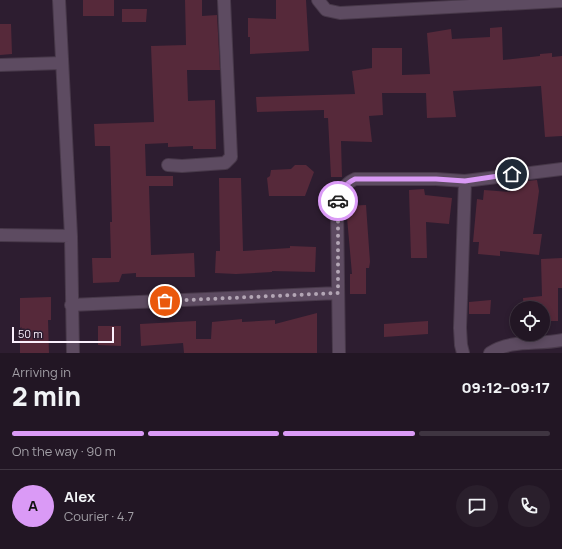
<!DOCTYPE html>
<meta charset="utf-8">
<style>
:root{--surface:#221624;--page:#2a1f2c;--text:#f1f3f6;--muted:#a29fa6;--line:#3f3541;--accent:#da9af6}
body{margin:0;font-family:Manrope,sans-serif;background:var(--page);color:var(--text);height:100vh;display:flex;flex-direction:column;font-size:15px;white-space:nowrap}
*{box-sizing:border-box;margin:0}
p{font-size:13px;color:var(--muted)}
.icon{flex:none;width:22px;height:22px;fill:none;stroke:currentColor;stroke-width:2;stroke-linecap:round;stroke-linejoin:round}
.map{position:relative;height:353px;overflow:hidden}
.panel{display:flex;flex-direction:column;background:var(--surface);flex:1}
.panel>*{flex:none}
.controls{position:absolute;left:510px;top:301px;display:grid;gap:8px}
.controls a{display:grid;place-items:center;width:40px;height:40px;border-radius:50%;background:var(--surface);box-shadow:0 2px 6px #0003,0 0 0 1px var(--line);font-size:20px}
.scale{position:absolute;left:12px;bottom:10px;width:102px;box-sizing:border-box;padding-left:4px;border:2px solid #fbf0fd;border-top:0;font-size:11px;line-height:14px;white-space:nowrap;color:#fbf0fd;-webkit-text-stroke:3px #2d1d30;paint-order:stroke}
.pin{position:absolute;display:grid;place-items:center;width:34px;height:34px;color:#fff;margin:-17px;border:2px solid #fff;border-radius:50%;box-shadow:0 1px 4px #0007}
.courier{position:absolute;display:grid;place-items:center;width:40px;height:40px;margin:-20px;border:3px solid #da9af6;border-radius:50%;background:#fff;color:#222;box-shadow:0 1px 5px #0007}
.headline em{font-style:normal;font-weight:800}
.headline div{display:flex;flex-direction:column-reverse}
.headline{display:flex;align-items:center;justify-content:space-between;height:68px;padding:0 12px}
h1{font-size:26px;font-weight:800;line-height:30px}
.bar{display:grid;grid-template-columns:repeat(4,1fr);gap:6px 4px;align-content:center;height:48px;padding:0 12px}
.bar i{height:5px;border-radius:3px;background:var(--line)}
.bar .active{background:var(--accent)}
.bar p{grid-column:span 4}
.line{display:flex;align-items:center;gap:10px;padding:0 12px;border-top:1px solid var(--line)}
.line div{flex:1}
.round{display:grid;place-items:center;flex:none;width:42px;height:42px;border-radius:21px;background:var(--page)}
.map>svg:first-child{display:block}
</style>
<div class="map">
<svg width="562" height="353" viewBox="0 0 562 353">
<rect width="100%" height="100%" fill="#2d1d30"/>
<path fill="#56293a" d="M 83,0 L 114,0 L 114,16 L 83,16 Z
M 185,0 L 202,0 L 202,16 L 217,15 L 220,70 L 187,70 L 188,101 L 215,100 L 216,149 L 193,149 L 193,146 L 168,147 L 168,143 L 145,144 L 146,176 L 173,176 L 173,186 L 149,186 L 151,255 L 194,253 L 195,277 L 136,277 L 136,273 L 122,274 L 119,282 L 93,283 L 92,258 L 111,258 L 110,222 L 112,222 L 110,146 L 95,146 L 94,124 L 154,122 L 151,46 L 186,45 Z
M 276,0 L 306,0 L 309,51 L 250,54 L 250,37 L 248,37 L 248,18 L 276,19 Z
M 122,9 L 147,9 L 146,22 L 122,22 Z
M 0,24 L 11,24 L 12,54 L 0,55 Z
M 502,27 L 503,60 L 540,56 L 540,54 L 552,53 L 552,57 L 562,56 L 562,136 L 545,137 L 541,86 L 453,91 L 456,117 L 427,118 L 426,93 L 382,93 L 383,115 L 369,116 L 372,142 L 341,141 L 342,177 L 331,177 L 328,118 L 324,118 L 324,110 L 257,112 L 256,97 L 355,94 L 352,71 L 372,68 L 372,48 L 402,48 L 402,75 L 430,74 L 427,33 L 451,29 L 452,39 L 490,37 L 490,28 Z
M 295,165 L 306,165 L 314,172 L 305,196 L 269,196 L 267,178 L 270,176 L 271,170 L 291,169 Z
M 219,178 L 241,178 L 243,251 L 290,248 L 290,246 L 316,247 L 315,272 L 272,271 L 272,272 L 236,274 L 215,273 L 216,251 L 220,251 Z
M 537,180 L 539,191 L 533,234 L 542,234 L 539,255 L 500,251 L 500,256 L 478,254 L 479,242 L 473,242 L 477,199 L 483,200 L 484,190 L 510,192 L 509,183 Z
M 424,189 L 425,195 L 452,198 L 449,224 L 426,222 L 427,258 L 411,258 L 409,190 Z
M 366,205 L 370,262 L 369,268 L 366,268 L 366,294 L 350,294 L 350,274 L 352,274 L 346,206 Z
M 562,258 L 562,288 L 558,288 L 558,321 L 544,321 L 545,308 L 524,308 L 523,298 L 542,296 L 541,259 Z
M 51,297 L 51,320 L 48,320 L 49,353 L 20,353 L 20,298 Z
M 491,300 L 490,314 L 469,314 L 469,302 Z
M 317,313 L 317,353 L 184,353 L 183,343 L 141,346 L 140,324 L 196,321 L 196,339 L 211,339 L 212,322 L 242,319 L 242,322 L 275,320 L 275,324 Z
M 428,321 L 428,334 L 384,337 L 384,324 Z
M 98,326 L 121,326 L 121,346 L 98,345 Z"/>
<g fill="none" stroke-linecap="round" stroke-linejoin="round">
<g stroke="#48394a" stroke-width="14">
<path id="minor" d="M 59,0 L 71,236 L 73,353
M 318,0 L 326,10 L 340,13 L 562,1
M 0,65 L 62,63
M 168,165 L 182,166 L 225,163 L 231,157 L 224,0
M 0,235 L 71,236
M 71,305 L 338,293
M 339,353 L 337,207 C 340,194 342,185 355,179 L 436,179 L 465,181 L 562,169
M 463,353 L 461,345 L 460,328 L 465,181
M 490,353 C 511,339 538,345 562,340"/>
</g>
<use href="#minor" stroke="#5d4b61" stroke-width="12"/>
</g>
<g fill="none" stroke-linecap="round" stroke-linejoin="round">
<path stroke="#b3a6b5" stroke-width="4" stroke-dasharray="0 7.2" d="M 165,301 L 338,293 L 338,201"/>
<path stroke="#da9af6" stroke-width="5" d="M 338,201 C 341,190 345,184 355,179 L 436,179 L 465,181 L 512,174"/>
</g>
</svg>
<div class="controls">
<a><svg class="icon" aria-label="locate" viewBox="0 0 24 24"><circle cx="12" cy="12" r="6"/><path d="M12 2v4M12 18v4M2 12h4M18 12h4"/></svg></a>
</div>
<div class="scale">50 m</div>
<div class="pin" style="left:165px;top:301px;background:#ea580c"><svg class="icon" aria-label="bag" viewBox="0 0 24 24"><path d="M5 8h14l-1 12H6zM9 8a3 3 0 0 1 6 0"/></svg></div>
<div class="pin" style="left:512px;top:174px;background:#1f2937"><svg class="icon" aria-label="home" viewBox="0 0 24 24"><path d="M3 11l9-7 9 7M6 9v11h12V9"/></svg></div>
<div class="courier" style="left:338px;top:201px"><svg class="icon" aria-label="car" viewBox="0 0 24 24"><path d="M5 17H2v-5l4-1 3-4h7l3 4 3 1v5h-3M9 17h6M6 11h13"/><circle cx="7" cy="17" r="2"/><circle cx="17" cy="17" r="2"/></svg></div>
</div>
<section class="panel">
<div class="headline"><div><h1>2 min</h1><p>Arriving in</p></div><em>09:12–09:17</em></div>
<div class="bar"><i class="active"></i><i class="active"></i><i class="active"></i><i></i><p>On the way · 90 m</p></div>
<div class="line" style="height:72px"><b class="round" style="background:var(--accent);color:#111">A</b><div><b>Alex</b><p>Courier · 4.7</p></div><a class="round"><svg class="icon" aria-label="chat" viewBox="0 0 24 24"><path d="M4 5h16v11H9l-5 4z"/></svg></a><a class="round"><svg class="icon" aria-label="phone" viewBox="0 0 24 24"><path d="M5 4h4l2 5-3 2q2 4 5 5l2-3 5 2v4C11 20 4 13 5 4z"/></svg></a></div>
</section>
